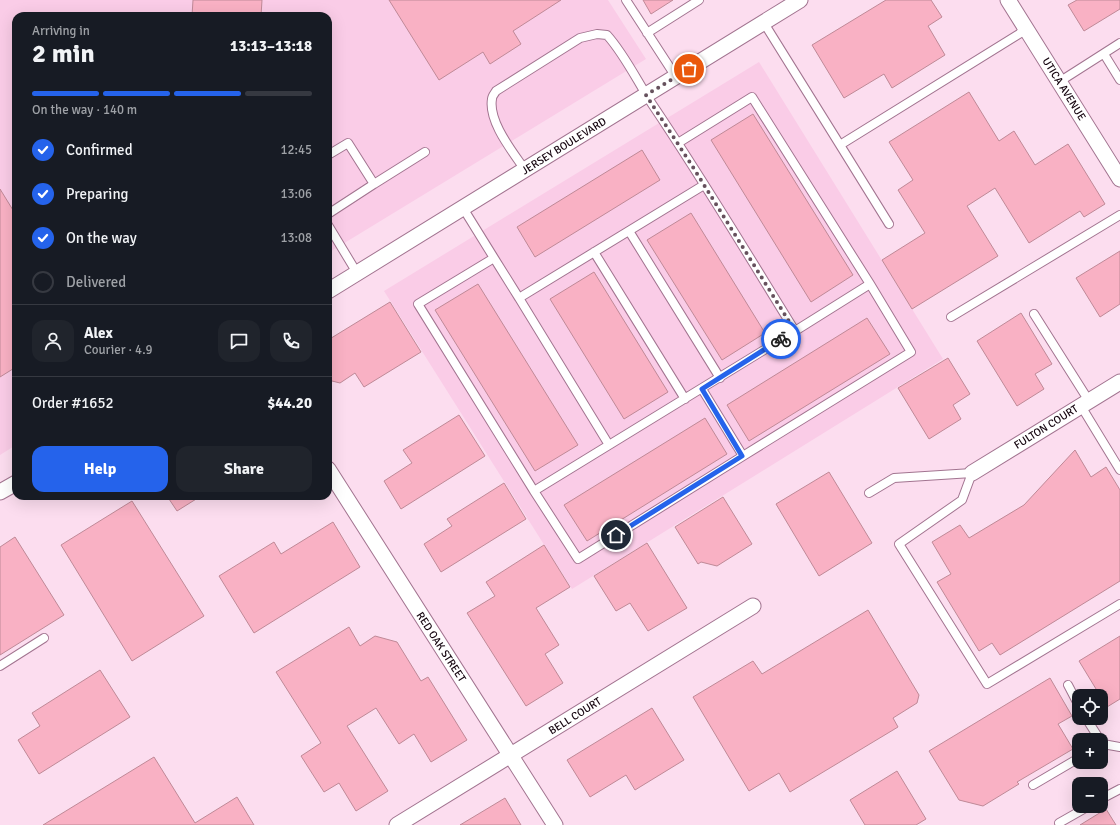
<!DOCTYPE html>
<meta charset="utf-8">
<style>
:root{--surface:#171b24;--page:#20242c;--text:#f1f3f6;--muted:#9ea1a6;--line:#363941;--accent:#2563eb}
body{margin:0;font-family:Signika,sans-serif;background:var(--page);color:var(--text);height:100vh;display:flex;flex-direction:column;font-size:15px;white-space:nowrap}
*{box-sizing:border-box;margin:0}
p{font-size:13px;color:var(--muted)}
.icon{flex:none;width:22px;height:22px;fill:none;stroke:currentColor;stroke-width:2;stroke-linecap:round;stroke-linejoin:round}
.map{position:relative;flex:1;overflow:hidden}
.panel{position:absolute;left:12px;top:12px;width:320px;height:488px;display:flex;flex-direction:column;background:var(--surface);border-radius:12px;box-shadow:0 4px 16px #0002}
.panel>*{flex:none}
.controls{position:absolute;left:1072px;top:689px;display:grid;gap:8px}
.controls a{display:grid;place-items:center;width:36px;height:36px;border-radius:8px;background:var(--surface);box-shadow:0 4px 16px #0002;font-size:20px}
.pin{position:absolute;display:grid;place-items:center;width:34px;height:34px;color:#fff;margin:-17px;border:2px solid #fff;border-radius:50%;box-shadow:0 1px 4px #0007}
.courier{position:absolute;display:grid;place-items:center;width:40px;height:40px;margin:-20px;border:3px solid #2563eb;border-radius:50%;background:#fff;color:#222;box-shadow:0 1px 5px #0007}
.overview em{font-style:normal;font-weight:700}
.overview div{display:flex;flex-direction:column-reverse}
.overview{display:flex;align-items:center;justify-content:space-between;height:68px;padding:0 20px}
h1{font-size:26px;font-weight:700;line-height:30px}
.bar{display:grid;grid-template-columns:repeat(4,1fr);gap:6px 4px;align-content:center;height:48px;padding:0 20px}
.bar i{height:5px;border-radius:3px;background:var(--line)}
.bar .on{background:var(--accent)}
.bar p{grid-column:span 4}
.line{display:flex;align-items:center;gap:10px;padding:0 20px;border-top:1px solid var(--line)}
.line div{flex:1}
.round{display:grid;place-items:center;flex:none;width:42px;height:42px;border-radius:12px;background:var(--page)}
ol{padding:0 20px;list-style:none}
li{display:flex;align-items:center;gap:12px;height:44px}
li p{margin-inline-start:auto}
li .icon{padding:4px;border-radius:50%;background:var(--accent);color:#fff;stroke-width:4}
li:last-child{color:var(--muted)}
li i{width:22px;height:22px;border:2px solid var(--line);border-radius:50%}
.cta{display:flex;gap:8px;margin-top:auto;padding:8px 20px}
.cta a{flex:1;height:46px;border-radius:12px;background:var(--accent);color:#fff;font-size:16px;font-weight:700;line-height:46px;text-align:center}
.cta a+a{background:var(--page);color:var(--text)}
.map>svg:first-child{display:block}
</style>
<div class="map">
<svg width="1120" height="825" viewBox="0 0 1120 825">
<rect width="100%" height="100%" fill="#fcddef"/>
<path fill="#facce7" d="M 0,0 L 608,0 L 646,59 L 328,253 L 328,16 L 16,16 L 16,445 L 0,455 Z
M 759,62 L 943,359 L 572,589 L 384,291 Z"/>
<path fill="#f9b1c4" stroke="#bf8997" d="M 193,0 L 262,0 L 261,16 L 192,16 Z
M 389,0 L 561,0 L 513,31 L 521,44 L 490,64 L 483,52 L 439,80 Z
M 643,0 L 673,0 L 651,14 Z
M 886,0 L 931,0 L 942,17 L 928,26 L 945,55 L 892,88 L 884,74 L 844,98 L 812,45 Z
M 1077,0 L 1120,0 L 1120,9 L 1084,31 L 1068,5 Z
M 969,92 L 999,141 L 1014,131 L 1035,165 L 1068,144 L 1105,204 L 1084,217 L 1080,211 L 1029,243 L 995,188 L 967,206 L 998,256 L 912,309 L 882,260 L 925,233 L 898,190 L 913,180 L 889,142 Z
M 753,114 L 853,275 L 811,302 L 711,140 Z
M 642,150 L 660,180 L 535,257 L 517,227 Z
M 0,189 L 16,215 L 16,367 L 0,377 Z
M 691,213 L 765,333 L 722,360 L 647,240 Z
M 1120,251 L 1120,304 L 1100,317 L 1076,278 Z
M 594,272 L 668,392 L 624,419 L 550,299 Z
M 478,284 L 578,445 L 535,471 L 435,310 Z
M 390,302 L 421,352 L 364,387 L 355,373 L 340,383 L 328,380 L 328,340 Z
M 1021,313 L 1052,364 L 1035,374 L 1044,389 L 1017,406 L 977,341 Z
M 867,318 L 890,354 L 749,441 L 727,405 Z
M 948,358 L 970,394 L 953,405 L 961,419 L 929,439 L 898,388 Z
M 459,415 L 485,456 L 401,509 L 384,481 L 412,463 L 403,450 Z
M 705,418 L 727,454 L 587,541 L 564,505 Z
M 1075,450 L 1091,477 L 1106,467 L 1120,490 L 1120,581 L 1000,655 L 992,643 L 979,651 L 937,582 L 951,574 L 932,542 L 960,525 L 969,538 L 1024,505 Z
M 829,472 L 872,543 L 819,576 L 776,504 Z
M 504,483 L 526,519 L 441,572 L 424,544 L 452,526 L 447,519 Z
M 167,496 L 201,496 L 177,511 Z
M 723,497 L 752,544 L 717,566 L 701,562 L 698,564 L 675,527 Z
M 132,501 L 204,616 L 132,661 L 61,545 Z
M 333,522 L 360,567 L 254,633 L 219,576 L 274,542 L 281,554 Z
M 15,537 L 64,615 L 0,655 L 0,547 Z
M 647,543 L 687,608 L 648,631 L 630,603 L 616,611 L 594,576 Z
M 544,545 L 570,587 L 536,608 L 559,645 L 545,654 L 563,683 L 526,706 L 467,613 L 495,596 L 486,582 Z
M 868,610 L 919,695 L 917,703 L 893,718 L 898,727 L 790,792 L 779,773 L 749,791 L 693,697 L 753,661 L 762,674 Z
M 349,627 L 360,646 L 375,636 L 397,642 L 421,681 L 428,677 L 467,740 L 431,762 L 414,734 L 399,744 L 376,708 L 347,726 L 388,791 L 356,811 L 339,783 L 324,792 L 301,756 L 321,743 L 276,672 Z
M 1120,636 L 1120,699 L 1107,707 L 1079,661 Z
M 100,670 L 130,717 L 39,774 L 18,740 L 40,726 L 32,713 Z
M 1050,678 L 1072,716 L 1058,724 L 1073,749 L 1017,782 L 1019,784 L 983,806 L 959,800 L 929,751 Z
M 652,708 L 684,760 L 635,790 L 626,775 L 590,797 L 567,760 Z
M 154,757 L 195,823 L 237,797 L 254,825 L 43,825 Z
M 897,771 L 926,819 L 916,825 L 865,825 L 850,800 Z
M 505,798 L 521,825 L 460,825 Z
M 1106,809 L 1116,825 L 1080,825 Z"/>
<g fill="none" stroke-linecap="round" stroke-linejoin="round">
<g stroke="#a27490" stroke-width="10">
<path id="lane" d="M 626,0 L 676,77
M 764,23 L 840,145 L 1027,29
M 647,33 L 699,0
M 1104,54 L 1120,80
M 1059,82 L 1120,43
M 678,143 L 752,97 L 870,284 L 911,352 L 743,456 L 702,389
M 840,145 L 889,224
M 328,155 L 348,143 L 374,184 L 328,214
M 374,184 L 425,152
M 463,208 L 494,258 L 418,304 L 534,491 L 795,331 C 748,255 702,178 652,104 C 637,81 625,55 607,35 L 597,34 L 580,38 L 496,91 C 495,93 492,96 492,99 C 488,122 513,152 525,170
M 328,225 L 357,273
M 629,231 L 720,378
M 594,252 L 685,399
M 494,258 L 519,298 L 704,185
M 519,298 L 609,445
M 1034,314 L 1089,401
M 951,317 L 1120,215
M 795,331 L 870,284
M 1081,406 L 1120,470
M 534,491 L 578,559 L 743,456
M 869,493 L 894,478 L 972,473 L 962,500 L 899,544 L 987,684 L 1120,604
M 0,666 L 44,638
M 1068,685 L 1079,706
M 1086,718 L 1100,740
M 1101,742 L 1103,744 L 1120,747
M 1033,785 L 1079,758
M 1101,799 L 1120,789
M 1059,823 L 1089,806"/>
</g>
<g stroke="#a27490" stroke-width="17">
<path id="street" d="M 1008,0 L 1120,179
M 328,291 L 800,0
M 328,469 L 555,825
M 972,473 L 1120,382
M 0,492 L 16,483
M 397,825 L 753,606"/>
</g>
<use href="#lane" stroke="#fff" stroke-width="8"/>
<use href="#street" stroke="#fff" stroke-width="15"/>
</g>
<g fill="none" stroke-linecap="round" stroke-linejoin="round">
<path stroke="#66515d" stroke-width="4" stroke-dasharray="0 7.2" d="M 689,69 L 646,95 L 691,164 L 795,331 L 781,339"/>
<path stroke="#2563eb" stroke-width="5" d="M 616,535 L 742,456 L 702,389 L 781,339"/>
</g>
<g text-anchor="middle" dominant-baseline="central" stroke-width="3.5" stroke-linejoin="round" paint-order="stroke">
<g font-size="11" fill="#15050f" stroke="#fff">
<text transform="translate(1064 89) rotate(58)">UTICA AVENUE</text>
<text transform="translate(564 146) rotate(-32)">JERSEY BOULEVARD</text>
<text transform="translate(1046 427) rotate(-32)">FULTON COURT</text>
<text transform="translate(441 647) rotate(57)">RED OAK STREET</text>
<text transform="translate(575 716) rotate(-32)">BELL COURT</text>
</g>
</g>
</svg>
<div class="controls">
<a><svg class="icon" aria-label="locate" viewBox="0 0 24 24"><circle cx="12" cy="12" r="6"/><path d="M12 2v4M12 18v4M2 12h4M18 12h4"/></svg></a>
<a>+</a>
<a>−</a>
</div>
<div class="pin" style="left:689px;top:69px;background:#ea580c"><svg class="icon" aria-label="bag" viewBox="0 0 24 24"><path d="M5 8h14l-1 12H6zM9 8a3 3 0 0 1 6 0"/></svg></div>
<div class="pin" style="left:616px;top:535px;background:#1f2937"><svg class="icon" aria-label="home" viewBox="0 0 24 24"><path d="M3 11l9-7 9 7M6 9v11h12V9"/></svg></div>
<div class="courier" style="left:781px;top:339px"><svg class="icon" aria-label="bike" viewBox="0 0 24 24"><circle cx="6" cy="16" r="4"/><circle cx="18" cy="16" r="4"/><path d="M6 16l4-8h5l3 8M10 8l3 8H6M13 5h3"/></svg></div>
<section class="panel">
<div class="overview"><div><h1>2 min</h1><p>Arriving in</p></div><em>13:13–13:18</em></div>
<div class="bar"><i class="on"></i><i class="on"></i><i class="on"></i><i></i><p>On the way · 140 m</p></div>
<ol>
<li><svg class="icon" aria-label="check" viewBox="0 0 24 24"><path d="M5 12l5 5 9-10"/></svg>Confirmed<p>12:45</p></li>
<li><svg class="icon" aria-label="check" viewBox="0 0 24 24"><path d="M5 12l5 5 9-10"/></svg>Preparing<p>13:06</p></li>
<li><svg class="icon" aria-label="check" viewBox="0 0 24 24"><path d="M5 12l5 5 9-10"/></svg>On the way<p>13:08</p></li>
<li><i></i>Delivered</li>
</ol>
<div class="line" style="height:72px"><a class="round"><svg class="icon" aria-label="person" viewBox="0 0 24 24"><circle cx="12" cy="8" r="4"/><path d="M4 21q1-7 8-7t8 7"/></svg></a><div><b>Alex</b><p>Courier · 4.9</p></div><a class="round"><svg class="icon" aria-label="chat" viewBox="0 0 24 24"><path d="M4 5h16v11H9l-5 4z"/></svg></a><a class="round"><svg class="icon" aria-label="phone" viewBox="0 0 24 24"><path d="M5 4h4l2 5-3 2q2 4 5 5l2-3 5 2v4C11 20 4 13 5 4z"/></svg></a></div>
<div class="line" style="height:52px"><div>Order #1652</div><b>$44.20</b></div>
<div class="cta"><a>Help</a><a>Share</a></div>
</section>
</div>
